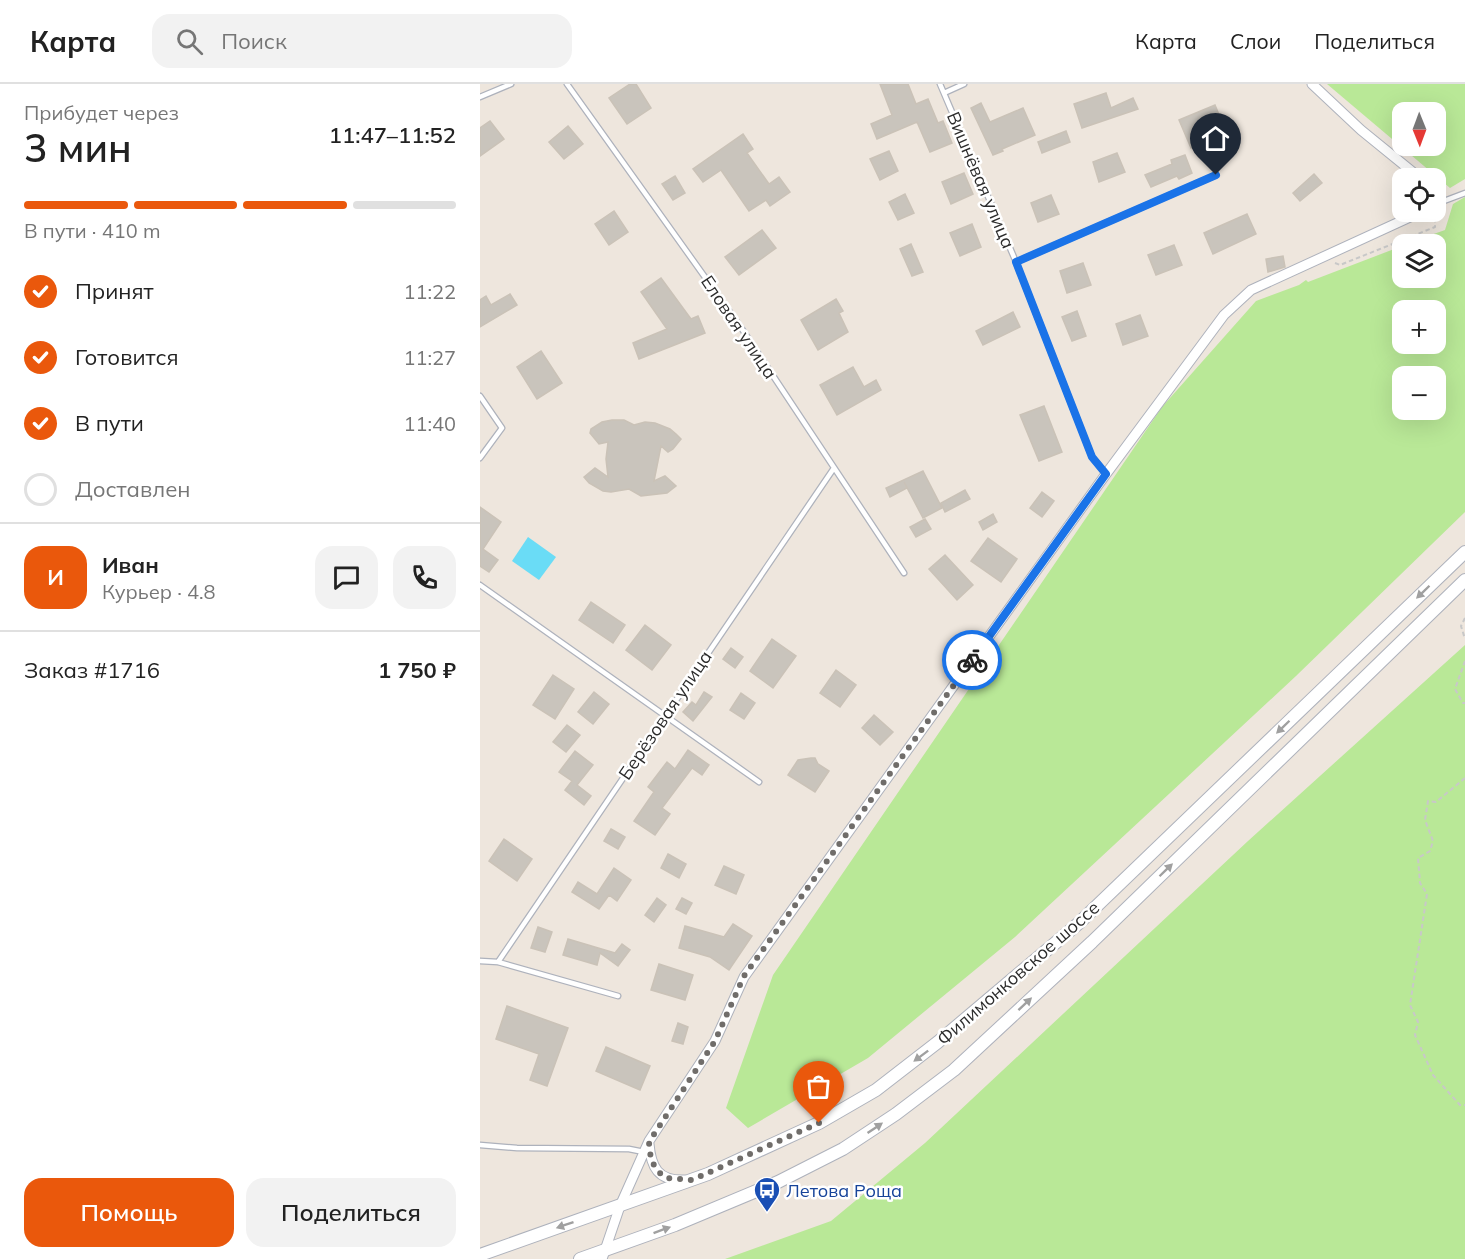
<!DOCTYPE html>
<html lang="ru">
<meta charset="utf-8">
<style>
:root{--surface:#fff;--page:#f2f2f2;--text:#222;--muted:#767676;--line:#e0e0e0;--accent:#ea580c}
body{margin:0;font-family:Mulish,sans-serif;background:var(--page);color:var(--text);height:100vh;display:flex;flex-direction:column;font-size:22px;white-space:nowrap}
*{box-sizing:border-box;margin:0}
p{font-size:20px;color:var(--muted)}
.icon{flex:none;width:33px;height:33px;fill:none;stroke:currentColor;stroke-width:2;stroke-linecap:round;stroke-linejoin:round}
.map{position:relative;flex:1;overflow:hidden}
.side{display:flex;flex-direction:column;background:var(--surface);width:480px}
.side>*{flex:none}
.needle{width:39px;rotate:179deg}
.fabs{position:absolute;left:912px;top:18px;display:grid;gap:12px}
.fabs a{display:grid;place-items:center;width:54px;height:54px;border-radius:12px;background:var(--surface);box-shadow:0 6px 24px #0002;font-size:30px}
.pin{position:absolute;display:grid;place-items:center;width:51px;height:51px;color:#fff;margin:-62px -26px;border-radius:50% 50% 50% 0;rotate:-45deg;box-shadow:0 0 6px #0007}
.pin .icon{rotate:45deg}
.courier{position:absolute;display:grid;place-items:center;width:60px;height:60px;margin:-30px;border:4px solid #1a73e8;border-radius:50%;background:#fff;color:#222;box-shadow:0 2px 8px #0007}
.overview em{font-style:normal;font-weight:600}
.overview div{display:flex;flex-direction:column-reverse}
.overview{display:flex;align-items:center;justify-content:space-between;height:102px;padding:0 24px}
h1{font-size:39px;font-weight:600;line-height:45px}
.bar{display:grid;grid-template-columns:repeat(4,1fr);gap:9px 6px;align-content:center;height:72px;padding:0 24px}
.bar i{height:8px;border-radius:4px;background:var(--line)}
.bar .active{background:var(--accent)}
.bar p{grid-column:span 4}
.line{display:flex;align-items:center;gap:15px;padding:0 24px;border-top:2px solid var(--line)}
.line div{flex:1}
.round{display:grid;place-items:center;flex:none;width:63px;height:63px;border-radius:18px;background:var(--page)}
ol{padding:0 24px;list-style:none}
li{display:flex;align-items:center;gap:18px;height:66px}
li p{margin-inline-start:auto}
li .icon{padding:6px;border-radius:50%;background:var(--accent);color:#fff;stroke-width:4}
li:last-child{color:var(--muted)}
li i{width:33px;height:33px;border:3px solid var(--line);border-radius:50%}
.button{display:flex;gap:12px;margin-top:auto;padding:12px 24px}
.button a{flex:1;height:69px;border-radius:18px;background:var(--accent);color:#fff;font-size:24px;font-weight:600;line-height:69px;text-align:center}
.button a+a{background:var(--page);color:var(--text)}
header{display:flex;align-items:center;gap:36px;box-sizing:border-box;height:84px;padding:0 30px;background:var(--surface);border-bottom:2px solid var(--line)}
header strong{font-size:28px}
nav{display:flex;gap:33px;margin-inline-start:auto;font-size:21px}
.search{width:420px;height:54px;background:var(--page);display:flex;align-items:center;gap:15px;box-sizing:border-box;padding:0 21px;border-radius:18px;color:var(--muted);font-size:22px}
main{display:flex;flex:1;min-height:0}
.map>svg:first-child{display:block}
</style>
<header>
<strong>Карта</strong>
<div class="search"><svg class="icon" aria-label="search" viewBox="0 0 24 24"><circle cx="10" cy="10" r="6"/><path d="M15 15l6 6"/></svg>Поиск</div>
<nav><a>Карта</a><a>Слои</a><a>Поделиться</a></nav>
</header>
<main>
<section class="side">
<div class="overview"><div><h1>3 мин</h1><p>Прибудет через</p></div><em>11:47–11:52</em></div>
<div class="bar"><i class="active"></i><i class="active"></i><i class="active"></i><i></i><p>В пути · 410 m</p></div>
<ol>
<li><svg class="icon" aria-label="check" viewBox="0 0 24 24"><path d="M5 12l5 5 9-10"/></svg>Принят<p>11:22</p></li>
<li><svg class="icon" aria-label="check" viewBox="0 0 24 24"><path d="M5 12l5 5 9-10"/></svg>Готовится<p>11:27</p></li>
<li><svg class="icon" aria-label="check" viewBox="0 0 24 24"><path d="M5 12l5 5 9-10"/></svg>В пути<p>11:40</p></li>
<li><i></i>Доставлен</li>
</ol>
<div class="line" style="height:108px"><b class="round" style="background:var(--accent);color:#fff">И</b><div><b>Иван</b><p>Курьер · 4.8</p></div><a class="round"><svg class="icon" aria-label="chat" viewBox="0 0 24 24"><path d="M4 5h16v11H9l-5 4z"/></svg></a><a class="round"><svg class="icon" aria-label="phone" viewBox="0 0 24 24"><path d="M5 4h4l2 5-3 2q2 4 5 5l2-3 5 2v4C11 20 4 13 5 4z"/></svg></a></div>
<div class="line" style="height:78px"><div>Заказ #1716</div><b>1 750 ₽</b></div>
<div class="button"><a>Помощь</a><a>Поделиться</a></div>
</section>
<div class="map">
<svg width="985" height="1175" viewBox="0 0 985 1175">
<rect width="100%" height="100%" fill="#eee6dd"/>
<path fill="#b9e897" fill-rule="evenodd" d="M 847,0 L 985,0 L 985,95 L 970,104 ZM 922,28 L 956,28 L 956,62 L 922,62 Z
M 985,113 L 985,428 L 816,592 L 535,853 L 388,974 L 268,1044 L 246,1024 L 293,891 L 682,323 L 776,217 L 819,201 L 826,196 L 828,198 L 922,162 L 922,194 L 956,194 L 956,160 L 925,160 L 965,146 L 973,120 ZM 922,226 L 956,226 L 956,260 L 922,260 ZM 922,292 L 956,292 L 956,326 L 922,326 Z
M 985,561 L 985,1175 L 245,1175 L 351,1137 L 445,1059 L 768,757 Z"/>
<path fill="#6adcf6" d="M 48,453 L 76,473 L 59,496 L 32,477 Z"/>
<path fill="#c9c4bc" stroke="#cac2b7" stroke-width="1.5" d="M 150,0 L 156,0 L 171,24 L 147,40 L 129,14 Z
M 400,0 L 428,0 L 436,20 L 448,15 L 458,39 L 463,37 L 472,59 L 450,68 L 437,38 L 397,55 L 391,40 L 412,31 Z
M 626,9 L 631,24 L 653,14 L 658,25 L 602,44 L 594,20 Z
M 501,19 L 510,38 L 543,24 L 555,51 L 522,65 L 523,67 L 513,71 L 491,24 Z
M 735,21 L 747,50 L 711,64 L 699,36 Z
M 10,37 L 24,55 L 0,72 L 0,44 Z
M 88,42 L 103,60 L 84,75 L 69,58 Z
M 586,47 L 590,58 L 562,69 L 558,58 Z
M 263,50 L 273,65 L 267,69 L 289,100 L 299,93 L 310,108 L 290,122 L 286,116 L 269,127 L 241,86 L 223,98 L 213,85 Z
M 409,67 L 418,87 L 400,96 L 390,75 Z
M 637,69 L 645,88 L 619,98 L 613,78 Z
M 705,71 L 712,89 L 699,95 L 697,92 L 671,103 L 665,91 L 692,80 L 691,76 Z
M 484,89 L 493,110 L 471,120 L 462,98 Z
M 834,90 L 842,99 L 820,117 L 813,109 Z
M 195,92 L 205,109 L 193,116 L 182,100 Z
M 425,110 L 434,129 L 418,136 L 409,118 Z
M 571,111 L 579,130 L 558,138 L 551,119 Z
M 134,127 L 148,148 L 129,161 L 115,140 Z
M 767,130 L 776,150 L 733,170 L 724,149 Z
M 492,140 L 501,163 L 480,172 L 470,149 Z
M 282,146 L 296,164 L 259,191 L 245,173 Z
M 431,160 L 443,188 L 432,192 L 420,165 Z
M 694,161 L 702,181 L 676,191 L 668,171 Z
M 803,172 L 805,183 L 788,188 L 786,175 Z
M 603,179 L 611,201 L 587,209 L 580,187 Z
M 181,194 L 211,235 L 218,232 L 225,249 L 159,275 L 153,259 L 187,245 L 161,208 Z
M 30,210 L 37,221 L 0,243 L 0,216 L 6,212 L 11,221 Z
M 356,215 L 363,227 L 359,229 L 368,248 L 338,266 L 321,236 Z
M 597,227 L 606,252 L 592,257 L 582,233 Z
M 533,228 L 540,243 L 503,261 L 496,247 Z
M 660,231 L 668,252 L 643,261 L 636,240 Z
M 61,267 L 82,299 L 57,315 L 37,283 Z
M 373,283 L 384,303 L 396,296 L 401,306 L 357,331 L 340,301 Z
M 564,322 L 582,368 L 559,377 L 540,331 Z
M 132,336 L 144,336 L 154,341 L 165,338 L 175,339 L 190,345 L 196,350 L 201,355 L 193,365 L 188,368 L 181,362 L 174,397 L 185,392 L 196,402 L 187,409 L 161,412 L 149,405 L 131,408 L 123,407 L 109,399 L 104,393 L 115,384 L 128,393 L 126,375 L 128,358 L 119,360 L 110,349 L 111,345 L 122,338 Z
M 443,387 L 462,424 L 443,434 L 424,398 L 427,404 L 410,413 L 406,404 Z
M 485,406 L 490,415 L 465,428 L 461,419 Z
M 562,408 L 574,417 L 562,433 L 550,424 Z
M 0,423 L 21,438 L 3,465 L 18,476 L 9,488 L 0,482 Z
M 513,430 L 517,438 L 503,446 L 499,438 Z
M 445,435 L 451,445 L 436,453 L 430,443 Z
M 508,454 L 537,475 L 521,498 L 491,477 Z
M 465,471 L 493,501 L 477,516 L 449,485 Z
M 111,518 L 145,541 L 133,559 L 99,536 Z
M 165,541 L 191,561 L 172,586 L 146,566 Z
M 292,555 L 316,572 L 293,604 L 270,587 Z
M 251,564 L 263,573 L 255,584 L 243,575 Z
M 356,586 L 376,601 L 360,623 L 340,609 Z
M 73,591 L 94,605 L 75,635 L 53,621 Z
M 114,608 L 129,620 L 113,640 L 98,628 Z
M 224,608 L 232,613 L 213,637 L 203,628 L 212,618 L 216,621 Z
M 261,609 L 275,619 L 264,635 L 250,626 Z
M 394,631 L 413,648 L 400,661 L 382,644 Z
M 87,641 L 100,651 L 86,668 L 73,658 Z
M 208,666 L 229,681 L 222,691 L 212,684 L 182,724 L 190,730 L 175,751 L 154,737 L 174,708 L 168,703 L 187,678 L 195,685 Z
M 95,667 L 113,681 L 97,701 L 111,712 L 104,721 L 85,706 L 92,697 L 79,688 Z
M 331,674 L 335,674 L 338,680 L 349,687 L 335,708 L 308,691 L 318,676 Z
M 131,745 L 145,753 L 138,765 L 124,757 Z
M 24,755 L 52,775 L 37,797 L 9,777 Z
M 188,770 L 206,780 L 199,794 L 181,784 Z
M 244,782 L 264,791 L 256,810 L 235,801 Z
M 134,784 L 151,796 L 137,817 L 129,811 L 119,825 L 92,808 L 98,798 L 117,810 Z
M 177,814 L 186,821 L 174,838 L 165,831 Z
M 202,814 L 212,819 L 206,830 L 196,825 Z
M 253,840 L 272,852 L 249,886 L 230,873 L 199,864 L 205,842 L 244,853 Z
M 58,843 L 72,848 L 65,868 L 51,864 Z
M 88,855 L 135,869 L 142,860 L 150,866 L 138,882 L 120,869 L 117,881 L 83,871 Z
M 179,880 L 213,891 L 205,916 L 171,906 Z
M 27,922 L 88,944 L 67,1002 L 50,996 L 59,970 L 16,955 Z
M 198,939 L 208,943 L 203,960 L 192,957 Z
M 126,963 L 170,982 L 160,1006 L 116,987 Z"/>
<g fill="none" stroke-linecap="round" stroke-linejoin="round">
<g stroke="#aeb2bc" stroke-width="7">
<path id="service" d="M 87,0 L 262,245 L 424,489
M 460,0 L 536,178 L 612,373 L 626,390
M 464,9 L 484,0
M 0,13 L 31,0
M 956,120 L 985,109
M 536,178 L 736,91
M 0,312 L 22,344 L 0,374
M 0,501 L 279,698
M 0,877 L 18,878 L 138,912
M 18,878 L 354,384
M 0,1061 L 37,1064 L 149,1065 L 164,1068"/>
</g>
<g stroke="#aeb2bc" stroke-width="11">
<path id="minor" d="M 832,0 L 881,46 L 940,94
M 169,1060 C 171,1083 178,1097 204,1096
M 122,1175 L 140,1122 L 169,1057 L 235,957 L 264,893 L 626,390 L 744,231 L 771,206 L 941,128"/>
</g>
<g stroke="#aeb2bc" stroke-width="14">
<path id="secondary" d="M 0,1171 L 228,1090 L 339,1039 L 396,1006 L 458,958 L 599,839 L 985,468
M 100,1175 L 195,1141 L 298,1098 L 363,1065 L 416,1030 L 474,986 L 612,858 L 985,496"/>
</g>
<path stroke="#c8c8c8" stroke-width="2" stroke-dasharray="4.5 3" stroke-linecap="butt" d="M 917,159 L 922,166
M 855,179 L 860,181 L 955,143 L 955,128
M 985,534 L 981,542 L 985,555
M 985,577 L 975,605 L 983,619 L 985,619
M 985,694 L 956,718 L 948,717 L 945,736 L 953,757 L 950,767 L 938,774 L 940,799 L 947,810 L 930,921 L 938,938 L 935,951 L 953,991 L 980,1021 L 985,1021"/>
<use href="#service" stroke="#fff" stroke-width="4.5"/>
<use href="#minor" stroke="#fff" stroke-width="9"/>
<use href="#secondary" stroke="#fff" stroke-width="12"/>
</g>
<defs><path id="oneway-solid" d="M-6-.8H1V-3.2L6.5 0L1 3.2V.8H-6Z" transform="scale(1.5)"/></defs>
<g fill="#a0a0a0">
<use href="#oneway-solid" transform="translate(943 508) rotate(136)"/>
<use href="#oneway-solid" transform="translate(803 643) rotate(136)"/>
<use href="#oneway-solid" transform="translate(686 786) rotate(-44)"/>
<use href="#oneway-solid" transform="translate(545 920) rotate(-43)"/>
<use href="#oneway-solid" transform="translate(441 972) rotate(143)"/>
<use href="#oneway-solid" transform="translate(395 1044) rotate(-34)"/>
<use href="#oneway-solid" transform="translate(85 1141) rotate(161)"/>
<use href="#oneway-solid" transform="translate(182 1146) rotate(-20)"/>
</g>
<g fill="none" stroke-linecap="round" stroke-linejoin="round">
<path stroke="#706d6a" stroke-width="6" stroke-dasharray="0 10.8" d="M 339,1039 L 212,1096 L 186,1094 C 172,1084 170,1074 169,1058 L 235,957 L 264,892 L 492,576"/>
<path stroke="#1a73e8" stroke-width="8" d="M 492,576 L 626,390 L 612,373 L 536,178 L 736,91"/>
</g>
<defs>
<g id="bus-pin" transform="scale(1.35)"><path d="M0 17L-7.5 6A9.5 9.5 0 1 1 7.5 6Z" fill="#1a4fb4" stroke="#fff"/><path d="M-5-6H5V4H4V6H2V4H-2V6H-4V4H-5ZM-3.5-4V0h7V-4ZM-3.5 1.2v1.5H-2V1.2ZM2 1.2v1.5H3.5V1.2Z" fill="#fff"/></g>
</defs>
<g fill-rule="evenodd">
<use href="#bus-pin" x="287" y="1106"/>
</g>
<g text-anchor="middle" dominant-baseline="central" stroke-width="5" stroke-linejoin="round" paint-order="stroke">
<g font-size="18" fill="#2c2c2c" stroke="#fff">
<text transform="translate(501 96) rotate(67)">Вишнёвая улица</text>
<text transform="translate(259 243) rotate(56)">Еловая улица</text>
<text transform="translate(185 631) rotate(-56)">Берёзовая улица</text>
<text transform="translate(538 889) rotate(-41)">Филимонковское шоссе</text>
</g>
<g font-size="18" fill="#164399" stroke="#fff" text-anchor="start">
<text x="306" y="1106">Летова Роща</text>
</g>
</g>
</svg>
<div class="fabs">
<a><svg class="needle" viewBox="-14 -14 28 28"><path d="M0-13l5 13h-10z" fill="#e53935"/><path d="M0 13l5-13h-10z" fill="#767676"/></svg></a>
<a><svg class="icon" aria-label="locate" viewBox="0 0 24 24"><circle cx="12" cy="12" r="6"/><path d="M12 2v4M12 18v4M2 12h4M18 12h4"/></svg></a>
<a><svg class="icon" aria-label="layers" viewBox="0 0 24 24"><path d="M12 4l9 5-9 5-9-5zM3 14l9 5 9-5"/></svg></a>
<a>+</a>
<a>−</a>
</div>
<div class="pin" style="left:339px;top:1039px;background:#ea580c"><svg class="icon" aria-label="bag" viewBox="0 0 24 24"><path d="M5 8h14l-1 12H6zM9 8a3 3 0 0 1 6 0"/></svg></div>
<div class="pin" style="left:736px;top:91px;background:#1f2937"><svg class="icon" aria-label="home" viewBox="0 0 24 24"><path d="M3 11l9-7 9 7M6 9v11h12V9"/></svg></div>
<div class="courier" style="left:492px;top:576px"><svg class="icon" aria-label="bike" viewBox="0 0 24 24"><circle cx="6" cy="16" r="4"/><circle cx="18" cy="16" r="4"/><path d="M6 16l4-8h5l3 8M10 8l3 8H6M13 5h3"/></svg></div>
</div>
</main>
